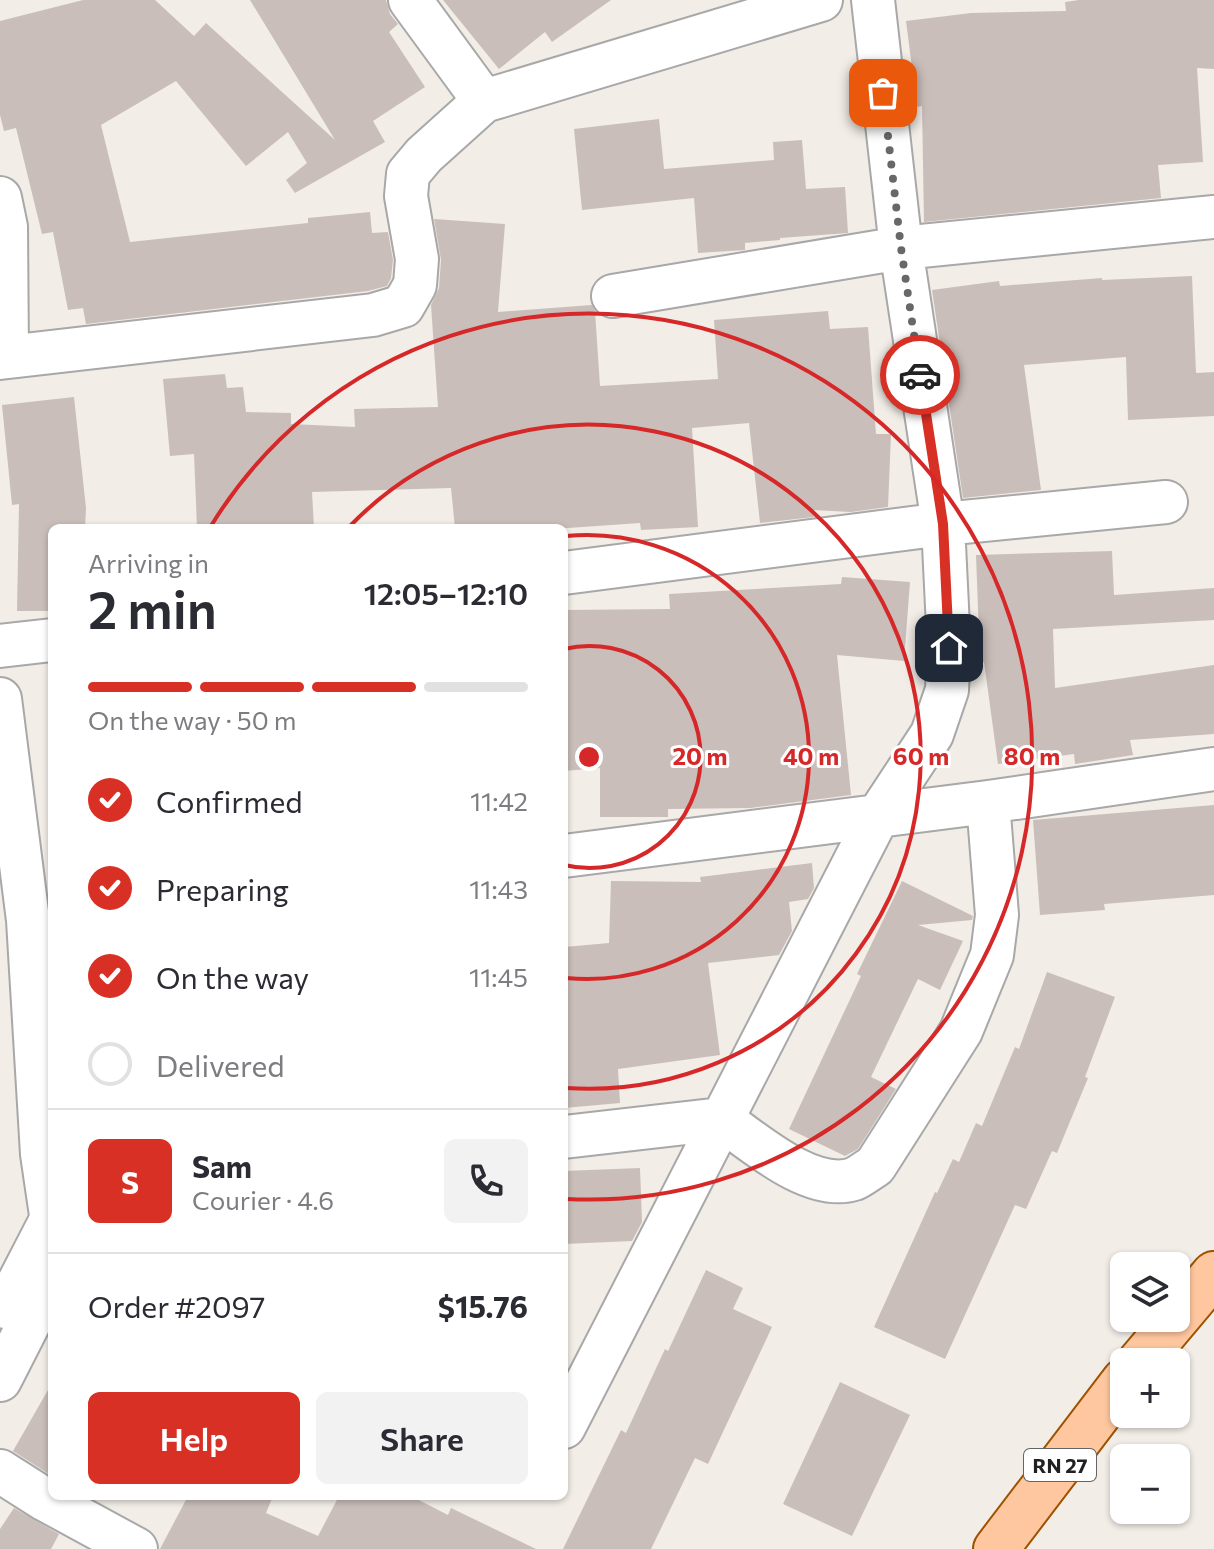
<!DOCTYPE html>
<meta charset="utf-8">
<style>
:root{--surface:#fff;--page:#f2f2f3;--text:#2b2b33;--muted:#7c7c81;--line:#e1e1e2;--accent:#d93025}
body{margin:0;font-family:Commissioner,sans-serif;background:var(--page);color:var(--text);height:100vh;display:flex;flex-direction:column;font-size:30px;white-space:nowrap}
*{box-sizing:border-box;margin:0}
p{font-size:26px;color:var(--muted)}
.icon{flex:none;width:44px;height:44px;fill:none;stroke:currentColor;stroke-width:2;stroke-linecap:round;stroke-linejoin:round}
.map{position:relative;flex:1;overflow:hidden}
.sheet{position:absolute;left:48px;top:524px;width:520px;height:976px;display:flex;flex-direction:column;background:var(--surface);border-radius:12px;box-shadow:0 2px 6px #0004}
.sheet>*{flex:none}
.fabs{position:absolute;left:1110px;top:1252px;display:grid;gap:16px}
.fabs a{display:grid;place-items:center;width:80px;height:80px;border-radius:12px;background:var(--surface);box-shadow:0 2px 6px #0004;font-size:40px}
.pin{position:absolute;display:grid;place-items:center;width:68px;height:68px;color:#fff;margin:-34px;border-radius:16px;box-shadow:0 4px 12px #0006}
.courier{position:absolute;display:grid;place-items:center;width:80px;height:80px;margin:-40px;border:6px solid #d93025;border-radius:50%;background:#fff;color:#222;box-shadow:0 2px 10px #0007}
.head em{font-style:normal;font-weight:600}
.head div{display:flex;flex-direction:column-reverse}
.head{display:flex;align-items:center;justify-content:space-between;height:136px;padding:0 40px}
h1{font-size:52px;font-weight:600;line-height:60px}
.bar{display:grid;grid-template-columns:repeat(4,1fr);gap:12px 8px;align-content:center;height:96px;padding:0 40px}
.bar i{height:10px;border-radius:6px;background:var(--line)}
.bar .active{background:var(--accent)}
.bar p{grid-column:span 4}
.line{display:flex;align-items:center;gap:20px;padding:0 40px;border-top:2px solid var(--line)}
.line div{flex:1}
.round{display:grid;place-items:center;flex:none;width:84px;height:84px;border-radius:12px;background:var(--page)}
ol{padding:0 40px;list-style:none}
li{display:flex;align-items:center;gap:24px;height:88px}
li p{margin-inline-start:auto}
li .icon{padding:8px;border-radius:50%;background:var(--accent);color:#fff;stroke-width:4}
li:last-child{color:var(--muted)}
li i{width:44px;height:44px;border:4px solid var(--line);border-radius:50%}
.primary-button{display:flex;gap:16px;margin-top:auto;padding:16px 40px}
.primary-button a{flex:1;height:92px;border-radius:12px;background:var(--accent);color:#fff;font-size:32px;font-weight:600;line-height:92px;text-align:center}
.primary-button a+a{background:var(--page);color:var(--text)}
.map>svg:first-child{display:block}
</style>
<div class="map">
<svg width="1214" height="1549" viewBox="0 0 1214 1549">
<rect width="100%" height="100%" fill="#f2ede7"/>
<path fill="#cabeba" d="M 83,0 L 155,0 L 194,36 L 206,23 L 335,140 L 250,0 L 386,0 L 390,14 L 398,24 L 389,32 L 425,87 L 373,121 L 385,142 L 295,193 L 286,180 L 307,163 L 288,132 L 246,166 L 176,81 L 101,125 L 130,242 L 308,223 L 308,218 L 370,212 L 372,233 L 388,232 L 393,260 L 391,278 L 387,286 L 368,291 L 86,324 L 83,308 L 68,310 L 53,232 L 42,234 L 16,128 L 4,131 L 0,115 L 0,21 Z
M 443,0 L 611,0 L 552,42 L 545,32 L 499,69 Z
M 1079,0 L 1214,0 L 1214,69 L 1197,68 L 1203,162 L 1158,165 L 1161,198 L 924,222 L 922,106 L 917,107 L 906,21 L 971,13 L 1066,11 L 1065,2 Z
M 659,119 L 664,169 L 774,160 L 773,142 L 802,140 L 806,189 L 845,187 L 848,233 L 780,238 L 780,240 L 745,243 L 745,250 L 698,253 L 694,198 L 582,210 L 574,129 Z
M 434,219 L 505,224 L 498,312 L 592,305 L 595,311 L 600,386 L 718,379 L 714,320 L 828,311 L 830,329 L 868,327 L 876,434 L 891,434 L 888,507 L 851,512 L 813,510 L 814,517 L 760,523 L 749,423 L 692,428 L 698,527 L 641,530 L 640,523 L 568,528 L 543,528 L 543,524 L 509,528 L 455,528 L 451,488 L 312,492 L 314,528 L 197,528 L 194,454 L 170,456 L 163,379 L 225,374 L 227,388 L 243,387 L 246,412 L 291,413 L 291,424 L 355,427 L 354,409 L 438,407 L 431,305 L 439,288 L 441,260 Z
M 1192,276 L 1196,373 L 1214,372 L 1214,416 L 1128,420 L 1126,357 L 1024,365 L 1041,490 L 963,498 L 932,290 L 999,281 L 1000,286 L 1102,278 L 1102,280 Z
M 74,397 L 86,508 L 85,528 L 52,528 L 52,611 L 17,611 L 19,504 L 12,505 L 2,405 Z
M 1112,551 L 1114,595 L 1214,588 L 1214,620 L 1053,629 L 1055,688 L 1214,665 L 1214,734 L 1130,740 L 1133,755 L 1075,764 L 1074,754 L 998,764 L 984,662 L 980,662 L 976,555 Z
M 842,577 L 910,582 L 904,661 L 837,655 L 851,795 L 750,808 L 668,809 L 668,817 L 600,817 L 600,768 L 564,771 L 564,610 L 670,609 L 669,594 L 841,584 Z
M 1214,805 L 1214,895 L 1104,904 L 1105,910 L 1040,915 L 1033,820 Z
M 812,863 L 814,888 L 808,899 L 789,902 L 792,931 L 779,955 L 708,963 L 720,1055 L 618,1069 L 620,1103 L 564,1108 L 564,947 L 609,943 L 611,881 L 701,882 L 700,877 Z
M 902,881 L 973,916 L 972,920 L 918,925 L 963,941 L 940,990 L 918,979 L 871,1077 L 896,1089 L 858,1149 L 845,1156 L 789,1129 L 861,976 L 857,974 Z
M 1047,972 L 1115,997 L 1085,1077 L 1088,1078 L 1057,1153 L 1052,1151 L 1026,1209 L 1015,1205 L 945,1359 L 874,1327 L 935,1192 L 937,1193 L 953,1159 L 959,1162 L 976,1123 L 982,1126 L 1015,1047 L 1019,1049 Z
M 640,1168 L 642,1222 L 632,1241 L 564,1244 L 564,1171 Z
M 706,1270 L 743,1288 L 733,1309 L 772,1327 L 708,1464 L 695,1458 L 651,1549 L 563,1549 L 621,1430 L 626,1433 L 665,1349 L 668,1351 Z
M 840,1382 L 910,1415 L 852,1536 L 783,1504 Z
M 52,1383 L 52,1476 L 13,1451 Z
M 188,1496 L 273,1496 L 266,1513 L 318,1536 L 339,1496 L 411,1496 L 448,1515 L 451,1508 L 536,1549 L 160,1549 Z
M 14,1508 L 59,1534 L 51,1549 L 0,1549 L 0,1529 Z"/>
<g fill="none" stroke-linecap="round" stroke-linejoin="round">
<g stroke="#a8a8a8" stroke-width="46">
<path id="minor" d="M 410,0 L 484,101
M 0,198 L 6,227 L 7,356
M 613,296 L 901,248 L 1214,217
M 0,358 L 373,315 L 403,306 L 415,285 L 417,259 L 406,196 L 408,174 L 424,155 L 484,101 L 821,0
M 564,573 L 943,524 L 1166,502
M 0,646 L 52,640
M 0,699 L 28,920 L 42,1154 L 52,1222
M 564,856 L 988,802 L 1214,769
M 564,1137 L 721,1119 C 754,1142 811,1193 854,1179 C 861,1176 868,1170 875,1166 L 961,1031 L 992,955 L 997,915 L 988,802
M 6,1307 L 52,1218
M 0,1380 L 52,1278
M 564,1427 L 878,816 L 932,734 L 947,690 L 949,648 L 943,524 L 901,248 L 873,0
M 0,1471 L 44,1499 L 136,1549"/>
</g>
<g stroke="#9e5200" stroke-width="48">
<path id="primary" d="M 1140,1362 L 1214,1274
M 996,1549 L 1124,1381"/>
</g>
<use href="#minor" stroke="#fff" stroke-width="42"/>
<use href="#primary" stroke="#ffc79f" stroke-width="44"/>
</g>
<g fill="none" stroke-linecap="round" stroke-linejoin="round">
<path stroke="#6a6866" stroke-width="8" stroke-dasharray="0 14.4" d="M 883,93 L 901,248 L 920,375"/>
<path stroke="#d93025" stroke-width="10" d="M 920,375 L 943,524 L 949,648"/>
</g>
<g fill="none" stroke="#d62828" stroke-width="4">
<path d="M564 649A111 111 0 1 1 564 865"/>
<path d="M566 536A222 222 0 1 1 566 978"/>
<path d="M350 526A332 332 0 1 1 566 1088"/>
<path d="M211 526A443 443 0 1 1 566 1199"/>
</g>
<g text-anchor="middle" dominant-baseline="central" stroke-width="6" stroke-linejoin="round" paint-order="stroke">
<rect fill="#fff" stroke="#646464" stroke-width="2" x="1024" y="1449" width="72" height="32" rx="6"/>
<g font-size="20" font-weight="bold" fill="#212121">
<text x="1060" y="1465">RN 27</text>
</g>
</g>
<circle cx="589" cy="757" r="12" fill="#d62828" stroke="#fff" stroke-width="4"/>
<g font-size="24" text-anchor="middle" font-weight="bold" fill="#d62828" stroke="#fff" stroke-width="6" stroke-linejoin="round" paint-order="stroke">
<text x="700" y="765">20 m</text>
<text x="811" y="765">40 m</text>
<text x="921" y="765">60 m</text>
<text x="1032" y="765">80 m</text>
</g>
</svg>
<div class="fabs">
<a><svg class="icon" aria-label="layers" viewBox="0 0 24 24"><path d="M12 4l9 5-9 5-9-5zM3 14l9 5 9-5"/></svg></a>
<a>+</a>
<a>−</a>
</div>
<div class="pin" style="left:883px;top:93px;background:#ea580c"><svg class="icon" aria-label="bag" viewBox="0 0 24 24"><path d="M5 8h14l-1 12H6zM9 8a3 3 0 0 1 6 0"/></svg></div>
<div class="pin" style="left:949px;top:648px;background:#1f2937"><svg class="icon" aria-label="home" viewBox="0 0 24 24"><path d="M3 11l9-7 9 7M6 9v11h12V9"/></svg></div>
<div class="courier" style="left:920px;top:375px"><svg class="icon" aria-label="car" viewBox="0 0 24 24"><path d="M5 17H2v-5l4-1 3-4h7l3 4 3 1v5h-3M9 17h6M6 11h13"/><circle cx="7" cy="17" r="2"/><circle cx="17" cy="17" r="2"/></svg></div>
<section class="sheet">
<div class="head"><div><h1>2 min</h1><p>Arriving in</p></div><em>12:05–12:10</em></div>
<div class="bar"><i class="active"></i><i class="active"></i><i class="active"></i><i></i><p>On the way · 50 m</p></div>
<ol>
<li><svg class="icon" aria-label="check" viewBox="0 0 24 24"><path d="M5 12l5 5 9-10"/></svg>Confirmed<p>11:42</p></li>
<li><svg class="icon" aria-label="check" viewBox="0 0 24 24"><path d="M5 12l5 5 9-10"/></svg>Preparing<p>11:43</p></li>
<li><svg class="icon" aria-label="check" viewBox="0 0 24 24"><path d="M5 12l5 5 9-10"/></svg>On the way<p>11:45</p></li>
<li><i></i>Delivered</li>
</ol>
<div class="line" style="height:144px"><b class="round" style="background:var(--accent);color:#fff">S</b><div><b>Sam</b><p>Courier · 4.6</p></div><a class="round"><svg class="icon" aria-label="phone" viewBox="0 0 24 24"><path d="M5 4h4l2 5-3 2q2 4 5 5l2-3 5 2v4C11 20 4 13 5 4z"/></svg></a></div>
<div class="line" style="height:104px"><div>Order #2097</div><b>$15.76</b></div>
<div class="primary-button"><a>Help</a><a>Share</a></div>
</section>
</div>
